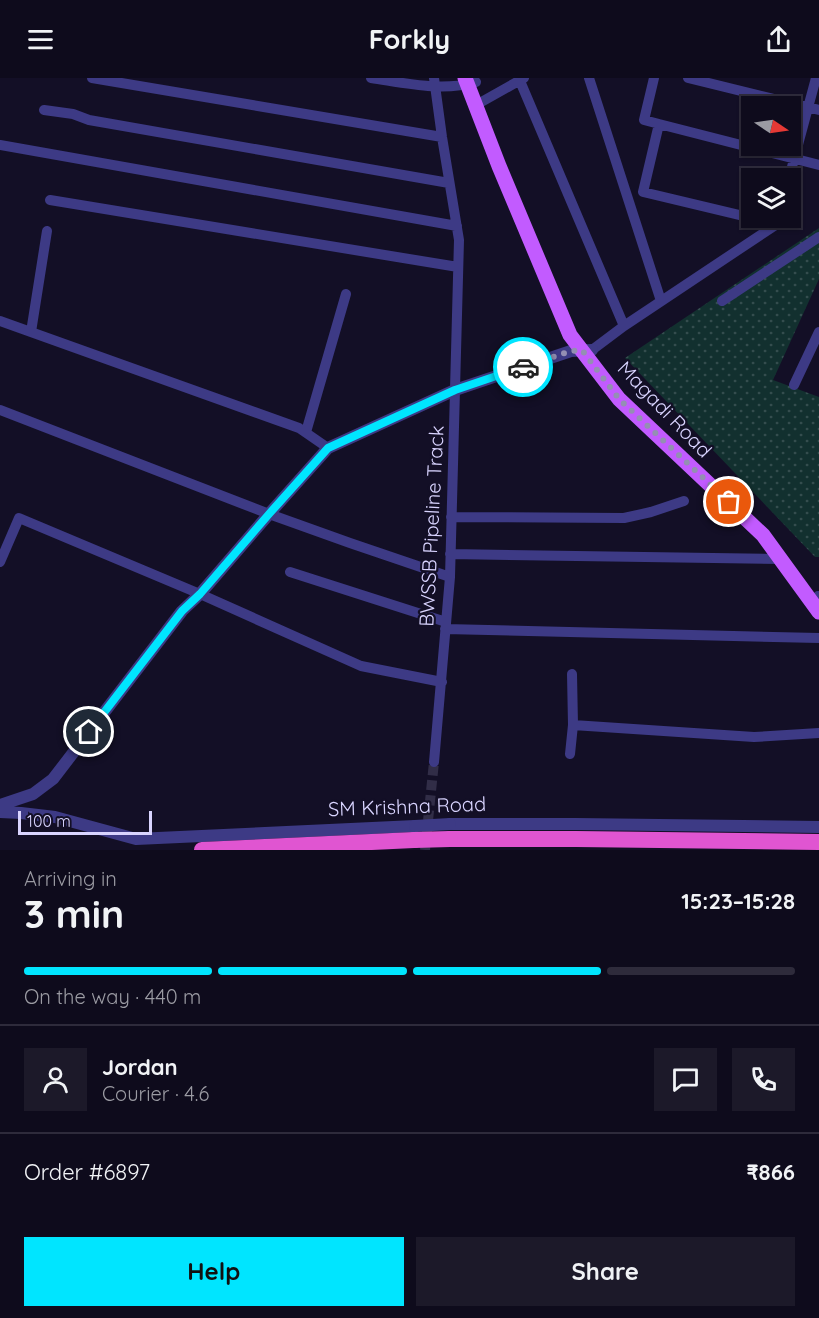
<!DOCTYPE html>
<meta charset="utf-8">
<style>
:root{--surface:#0e0b1c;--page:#1c1929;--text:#f1f3f6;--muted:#9b9ba3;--line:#2e2b3b;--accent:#00e5ff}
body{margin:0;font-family:Quicksand,sans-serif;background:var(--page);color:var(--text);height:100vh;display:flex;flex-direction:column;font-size:22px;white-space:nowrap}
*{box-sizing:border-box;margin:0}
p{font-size:20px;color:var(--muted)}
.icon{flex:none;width:33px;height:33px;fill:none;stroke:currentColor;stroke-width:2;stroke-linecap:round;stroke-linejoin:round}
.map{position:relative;height:772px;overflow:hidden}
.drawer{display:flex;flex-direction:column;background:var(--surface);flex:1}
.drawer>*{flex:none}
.needle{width:39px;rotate:103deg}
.fabs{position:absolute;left:741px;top:18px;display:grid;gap:12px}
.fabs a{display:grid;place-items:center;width:60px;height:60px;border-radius:0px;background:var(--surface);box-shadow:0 2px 4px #0004,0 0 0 2px var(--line);font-size:30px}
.scale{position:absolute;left:18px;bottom:15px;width:134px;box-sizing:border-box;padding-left:6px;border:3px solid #d9d4ff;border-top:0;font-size:16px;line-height:21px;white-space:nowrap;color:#d9d4ff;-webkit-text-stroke:4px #130f26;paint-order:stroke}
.pin{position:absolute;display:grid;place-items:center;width:51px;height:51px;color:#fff;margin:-26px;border:3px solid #fff;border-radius:50%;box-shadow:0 2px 6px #0007}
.courier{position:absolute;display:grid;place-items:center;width:60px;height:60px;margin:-30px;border:4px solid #00e5ff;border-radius:50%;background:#fff;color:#222;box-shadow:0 2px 8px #0007}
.head em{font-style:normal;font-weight:700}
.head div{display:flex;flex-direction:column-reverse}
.head{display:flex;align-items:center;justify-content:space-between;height:102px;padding:0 24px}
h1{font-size:39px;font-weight:700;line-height:45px}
.bar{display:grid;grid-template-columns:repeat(4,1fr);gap:9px 6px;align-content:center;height:72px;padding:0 24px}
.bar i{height:8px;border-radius:4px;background:var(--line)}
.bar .active{background:var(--accent)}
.bar p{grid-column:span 4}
.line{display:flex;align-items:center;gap:15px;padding:0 24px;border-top:2px solid var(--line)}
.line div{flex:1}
.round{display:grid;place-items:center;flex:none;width:63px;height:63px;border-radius:0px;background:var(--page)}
.action{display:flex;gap:12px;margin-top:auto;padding:12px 24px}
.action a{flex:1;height:69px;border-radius:0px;background:var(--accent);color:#111;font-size:24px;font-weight:700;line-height:69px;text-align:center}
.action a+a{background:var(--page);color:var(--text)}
header{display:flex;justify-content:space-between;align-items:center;height:78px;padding:0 24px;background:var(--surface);font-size:27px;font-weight:700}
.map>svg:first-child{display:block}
</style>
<header><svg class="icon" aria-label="menu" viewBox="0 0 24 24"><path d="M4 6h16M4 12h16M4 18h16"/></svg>Forkly<svg class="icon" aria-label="share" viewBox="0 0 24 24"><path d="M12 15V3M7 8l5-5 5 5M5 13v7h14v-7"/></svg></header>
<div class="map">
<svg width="819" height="772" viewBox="0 0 819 772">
<defs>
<pattern id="grass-dots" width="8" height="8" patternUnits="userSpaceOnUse" patternTransform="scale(1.5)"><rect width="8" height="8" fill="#12302f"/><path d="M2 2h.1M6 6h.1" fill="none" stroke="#344d4e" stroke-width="1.8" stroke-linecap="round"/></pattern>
</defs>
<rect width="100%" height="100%" fill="#130f26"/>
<path fill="url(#grass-dots)" d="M 819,150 L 819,201 L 773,302 L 819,319 L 819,479 L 815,479 L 625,280 Z"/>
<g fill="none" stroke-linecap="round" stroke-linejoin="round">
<path stroke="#312d47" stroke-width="10" stroke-dasharray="10 5" stroke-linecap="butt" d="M 425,772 L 434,684"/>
<path stroke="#3d3a85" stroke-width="10" d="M 92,0 L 442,59
M 371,0 C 405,5 442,14 476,4
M 589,0 L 661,223
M 654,0 L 644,42 L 659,46 L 643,114 L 777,146
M 688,0 L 819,32
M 520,3 L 624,248
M 476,27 L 524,0
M 44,32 L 73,36 L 89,42 L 449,105
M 659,46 L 819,87
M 0,67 L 457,148
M 789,100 L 816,0
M 50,122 L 458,189
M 722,223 L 819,159
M 0,243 L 299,350 L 328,370
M 31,254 L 47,153
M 592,272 L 624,248 L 777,146 L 778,143
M 794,307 L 819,254
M 0,332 L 269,436 L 350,465 L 450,499
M 306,354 L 346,216
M 451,439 L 624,440 L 651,434 L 684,423
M 450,476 L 781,481
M 0,484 L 19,440 L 200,516 L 361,588 L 442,604
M 290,494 L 446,544
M 818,518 L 819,518
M 445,551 L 819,560
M 573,647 L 754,659 L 819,655
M 570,676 L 573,647 L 572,596
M 434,684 L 450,499 L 459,162 L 442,59 L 434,0"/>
<path stroke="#3d3a85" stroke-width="12" d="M 0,727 L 33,716 L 53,701 L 182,533 L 200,516 L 269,436 L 328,370 L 455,312 L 571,273 L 592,272
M 0,734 L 21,735 L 55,739 L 136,761 L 415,748
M 450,746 L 576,746 L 819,749"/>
<path stroke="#c25bff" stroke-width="15" d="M 465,0 L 499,88 L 570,257 L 619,321 L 763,457 L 819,534"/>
<path stroke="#e055d1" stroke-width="16" d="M 450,761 L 576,761 L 819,764
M 202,772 L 414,762"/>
<path stroke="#3d3a85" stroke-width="12" d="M 415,748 L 450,746"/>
<path stroke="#e055d1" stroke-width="16" d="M 414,762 L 450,761"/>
</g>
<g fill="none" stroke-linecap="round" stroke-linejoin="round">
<path stroke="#948fb3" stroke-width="6" stroke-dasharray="0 10.8" d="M 523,289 L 571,273 L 582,272 L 619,321 L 729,424"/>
<path stroke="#00e5ff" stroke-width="8" d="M 89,654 L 182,533 L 200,516 L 269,436 L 328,370 L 455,312 L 523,289"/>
</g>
<g text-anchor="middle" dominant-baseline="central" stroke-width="4.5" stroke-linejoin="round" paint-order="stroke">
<g font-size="20" fill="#d9d4ff" stroke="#130f26">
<text transform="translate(665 331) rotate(46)">Magadi Road</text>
<text transform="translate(431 448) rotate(-87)">BWSSB Pipeline Track</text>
<text transform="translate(407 728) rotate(-2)">SM Krishna Road</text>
</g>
</g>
</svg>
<div class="fabs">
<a><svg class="needle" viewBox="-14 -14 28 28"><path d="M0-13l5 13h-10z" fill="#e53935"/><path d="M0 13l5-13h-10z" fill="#9b9ba3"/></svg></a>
<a><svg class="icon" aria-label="layers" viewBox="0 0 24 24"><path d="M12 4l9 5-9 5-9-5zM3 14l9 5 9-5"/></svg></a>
</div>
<div class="scale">100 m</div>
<div class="pin" style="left:729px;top:424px;background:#ea580c"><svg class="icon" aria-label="bag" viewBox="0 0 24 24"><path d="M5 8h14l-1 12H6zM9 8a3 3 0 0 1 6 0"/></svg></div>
<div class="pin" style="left:89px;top:654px;background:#1f2937"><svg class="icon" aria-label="home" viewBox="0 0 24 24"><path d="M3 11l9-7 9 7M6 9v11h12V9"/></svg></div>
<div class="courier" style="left:523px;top:289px"><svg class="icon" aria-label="car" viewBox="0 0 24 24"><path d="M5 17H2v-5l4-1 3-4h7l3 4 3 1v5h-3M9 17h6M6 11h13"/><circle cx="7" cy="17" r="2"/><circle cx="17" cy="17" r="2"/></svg></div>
</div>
<section class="drawer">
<div class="head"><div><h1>3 min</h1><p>Arriving in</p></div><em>15:23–15:28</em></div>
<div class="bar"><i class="active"></i><i class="active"></i><i class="active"></i><i></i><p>On the way · 440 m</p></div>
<div class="line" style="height:108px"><a class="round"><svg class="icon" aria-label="person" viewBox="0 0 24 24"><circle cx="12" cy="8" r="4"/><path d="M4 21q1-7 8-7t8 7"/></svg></a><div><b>Jordan</b><p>Courier · 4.6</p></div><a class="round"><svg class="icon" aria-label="chat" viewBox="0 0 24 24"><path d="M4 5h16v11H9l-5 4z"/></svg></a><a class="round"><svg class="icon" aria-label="phone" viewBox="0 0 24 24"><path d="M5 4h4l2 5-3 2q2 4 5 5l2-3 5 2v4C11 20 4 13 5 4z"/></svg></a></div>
<div class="line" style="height:78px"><div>Order #6897</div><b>₹866</b></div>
<div class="action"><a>Help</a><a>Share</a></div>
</section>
